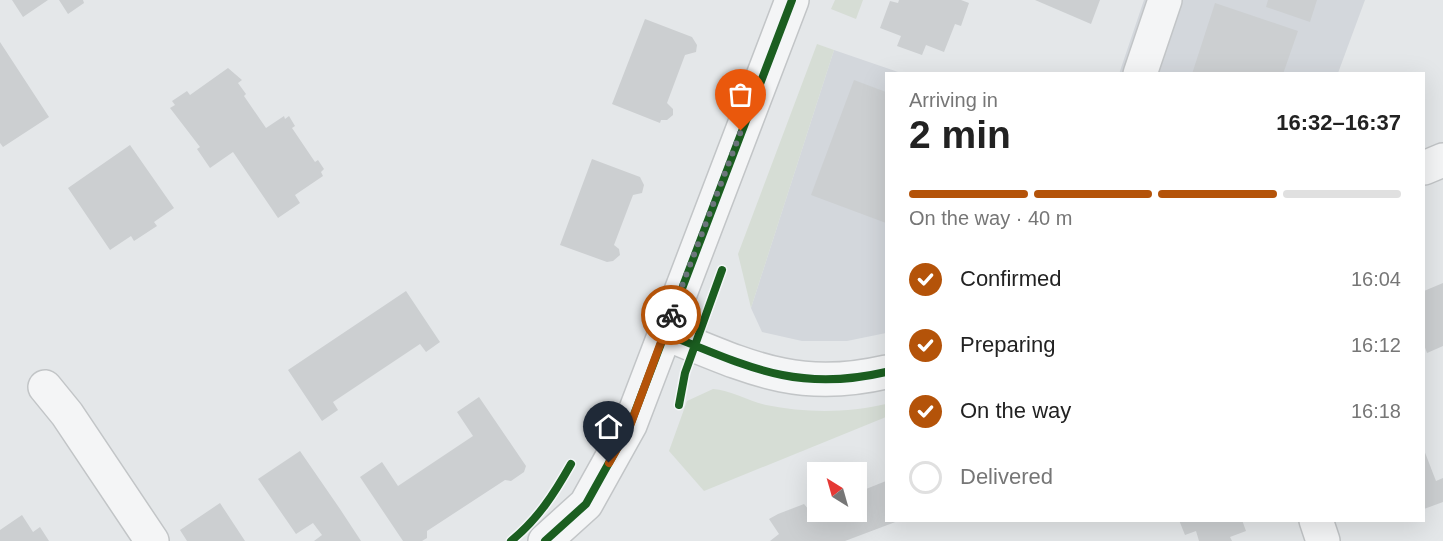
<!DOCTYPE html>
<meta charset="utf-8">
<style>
:root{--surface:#fff;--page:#f6f6f6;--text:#222;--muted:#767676;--line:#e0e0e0;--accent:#b45309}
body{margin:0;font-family:Helvetica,sans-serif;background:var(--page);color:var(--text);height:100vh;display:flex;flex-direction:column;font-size:22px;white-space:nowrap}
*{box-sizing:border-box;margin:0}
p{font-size:20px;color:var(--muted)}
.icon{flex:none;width:33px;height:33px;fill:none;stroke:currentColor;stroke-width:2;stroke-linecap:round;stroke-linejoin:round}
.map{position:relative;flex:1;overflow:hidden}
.panel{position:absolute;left:885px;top:72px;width:540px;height:450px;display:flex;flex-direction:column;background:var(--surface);border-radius:0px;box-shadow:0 6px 24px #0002}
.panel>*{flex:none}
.needle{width:39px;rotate:323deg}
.fabs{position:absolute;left:807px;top:462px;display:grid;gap:12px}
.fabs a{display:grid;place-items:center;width:60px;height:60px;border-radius:0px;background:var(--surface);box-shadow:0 6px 24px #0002;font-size:30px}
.pin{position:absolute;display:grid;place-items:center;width:51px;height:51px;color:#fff;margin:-62px -26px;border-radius:50% 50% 50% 0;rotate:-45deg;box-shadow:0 0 6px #0007}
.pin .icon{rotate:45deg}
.courier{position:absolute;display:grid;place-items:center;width:60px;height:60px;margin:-30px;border:4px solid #b45309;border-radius:50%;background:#fff;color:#222;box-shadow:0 2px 8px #0007}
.head em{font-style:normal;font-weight:600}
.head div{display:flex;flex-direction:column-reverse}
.head{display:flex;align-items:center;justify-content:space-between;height:102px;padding:0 24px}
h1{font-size:39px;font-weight:600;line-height:45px}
.bar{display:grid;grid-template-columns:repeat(4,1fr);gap:9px 6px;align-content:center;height:72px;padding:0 24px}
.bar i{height:8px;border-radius:4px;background:var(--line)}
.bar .active{background:var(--accent)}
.bar p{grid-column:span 4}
ol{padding:0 24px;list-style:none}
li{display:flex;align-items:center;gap:18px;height:66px}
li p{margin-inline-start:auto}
li .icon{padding:6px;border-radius:50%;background:var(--accent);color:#fff;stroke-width:4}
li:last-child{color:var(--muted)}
li i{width:33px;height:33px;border:3px solid var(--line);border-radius:50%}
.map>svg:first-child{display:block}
</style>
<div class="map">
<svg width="1443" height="541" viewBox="0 0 1443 541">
<rect width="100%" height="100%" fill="#e4e7e9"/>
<path fill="#d3d7dc" d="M 1144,0 L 1365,0 L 1338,73 L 1119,74 Z
M 834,50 L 901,73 L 886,74 L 886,333 L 847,341 L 802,341 L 762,332 L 751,308 Z"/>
<path fill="#d6ddd5" d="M 835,0 L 863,0 L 856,19 L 831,9 Z
M 817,44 L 834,50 L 751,308 L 738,254 Z
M 713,389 C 730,390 749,401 766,405 C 805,413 848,413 886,404 L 886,417 L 704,491 L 669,451 L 687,401 Z"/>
<path fill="#cccfd1" d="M 12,0 L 48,0 L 23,17 Z
M 59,0 L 83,0 L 84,3 L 68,14 Z
M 899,0 L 961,0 L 969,3 L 961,26 L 955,24 L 944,52 L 926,45 L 922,55 L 897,46 L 901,36 L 880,28 L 890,1 L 898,3 Z
M 1035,0 L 1100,0 L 1091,24 Z
M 1268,0 L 1317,0 L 1310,22 L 1266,7 Z
M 1215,3 L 1298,31 L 1283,74 L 1192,74 Z
M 645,19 L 692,37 L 697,45 L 696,52 L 685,55 L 667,103 L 673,109 L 673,115 L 667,120 L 661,120 L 660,123 L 612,104 Z
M 0,42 L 49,117 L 3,147 L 0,143 Z
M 228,68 L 242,80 L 238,83 L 246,94 L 244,96 L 266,128 L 284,116 L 285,119 L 289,116 L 295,126 L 292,128 L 315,162 L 318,160 L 324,169 L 321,172 L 323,176 L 295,195 L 300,203 L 278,218 L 233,152 L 210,168 L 197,149 L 200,147 L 170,108 L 175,105 L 172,101 L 187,91 L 190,95 Z
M 854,80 L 886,92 L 886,223 L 811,195 Z
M 130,145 L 174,208 L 154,222 L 157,226 L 134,241 L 131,236 L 110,250 L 68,188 Z
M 592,159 L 640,177 L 644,185 L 642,193 L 633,195 L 614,245 L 619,249 L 620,255 L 613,261 L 607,262 L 560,245 Z
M 1443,283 L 1443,346 L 1427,353 L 1424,345 L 1424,291 Z
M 406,291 L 440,342 L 426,352 L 420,344 L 333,402 L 338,410 L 322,421 L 288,370 Z
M 479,397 L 526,466 L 524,472 L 511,481 L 505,480 L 427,531 L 427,538 L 422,541 L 403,541 L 360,477 L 382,462 L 398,486 L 473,436 L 457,412 Z
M 1424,450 L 1436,481 L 1443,478 L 1443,502 L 1424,509 Z
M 300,451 L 340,509 L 361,541 L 314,541 L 322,535 L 313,523 L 296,534 L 258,479 Z
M 886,481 L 886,520 L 898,521 L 845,541 L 770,541 L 779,534 L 769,519 L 778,514 L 804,504 L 809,510 L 818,507 L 818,512 L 856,512 L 856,493 Z
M 220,503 L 245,541 L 187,541 L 180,530 Z
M 22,515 L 33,532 L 40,527 L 49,541 L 0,541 L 0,530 Z
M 1179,520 L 1242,520 L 1246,531 L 1230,537 L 1232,541 L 1199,541 L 1196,531 L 1185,535 Z"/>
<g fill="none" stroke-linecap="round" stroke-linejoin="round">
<g stroke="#c2c5c7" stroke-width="36">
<path id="minor" d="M 1140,74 L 1165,0
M 1424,168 L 1443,160
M 664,333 C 746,366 796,393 886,372
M 45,387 L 67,414 L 152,541
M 1316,520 L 1323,541
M 545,541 L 586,504 L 630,425 L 792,0"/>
</g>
<use href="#minor" stroke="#f4f5f6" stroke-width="33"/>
<g stroke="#f3f6f8" stroke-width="11">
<path id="cycleway" d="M 664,333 C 746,366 796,393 886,372
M 679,405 L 685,373 L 722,270
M 511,541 C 538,519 554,494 571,464
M 545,541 L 586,504 L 630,425 L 792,0"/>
</g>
<use href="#cycleway" stroke="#1b5e20" stroke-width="8"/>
</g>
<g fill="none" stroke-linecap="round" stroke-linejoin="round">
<path stroke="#6c757c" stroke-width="6" stroke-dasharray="0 10.8" d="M 671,315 L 741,131"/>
<path stroke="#b45309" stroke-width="8" d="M 609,463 L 630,426 L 671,315"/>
</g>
</svg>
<div class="fabs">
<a><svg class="needle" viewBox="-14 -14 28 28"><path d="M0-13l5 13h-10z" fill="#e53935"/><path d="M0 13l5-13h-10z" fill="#767676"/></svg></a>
</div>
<div class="pin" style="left:741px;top:131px;background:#ea580c"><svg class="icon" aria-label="bag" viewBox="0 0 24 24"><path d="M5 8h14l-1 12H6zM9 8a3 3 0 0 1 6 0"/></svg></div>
<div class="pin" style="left:609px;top:463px;background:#1f2937"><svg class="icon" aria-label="home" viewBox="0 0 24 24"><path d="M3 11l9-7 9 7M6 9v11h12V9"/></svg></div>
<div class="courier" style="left:671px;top:315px"><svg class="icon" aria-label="bike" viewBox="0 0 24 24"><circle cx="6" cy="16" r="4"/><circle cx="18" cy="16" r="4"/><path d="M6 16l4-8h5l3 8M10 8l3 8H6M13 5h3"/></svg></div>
<section class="panel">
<div class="head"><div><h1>2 min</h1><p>Arriving in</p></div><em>16:32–16:37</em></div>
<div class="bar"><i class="active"></i><i class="active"></i><i class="active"></i><i></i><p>On the way · 40 m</p></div>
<ol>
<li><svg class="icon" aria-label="check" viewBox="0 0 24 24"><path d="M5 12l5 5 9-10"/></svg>Confirmed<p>16:04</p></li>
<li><svg class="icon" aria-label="check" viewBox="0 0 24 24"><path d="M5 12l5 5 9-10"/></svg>Preparing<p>16:12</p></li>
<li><svg class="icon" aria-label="check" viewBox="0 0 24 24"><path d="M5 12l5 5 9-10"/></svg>On the way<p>16:18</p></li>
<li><i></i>Delivered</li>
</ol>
</section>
</div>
